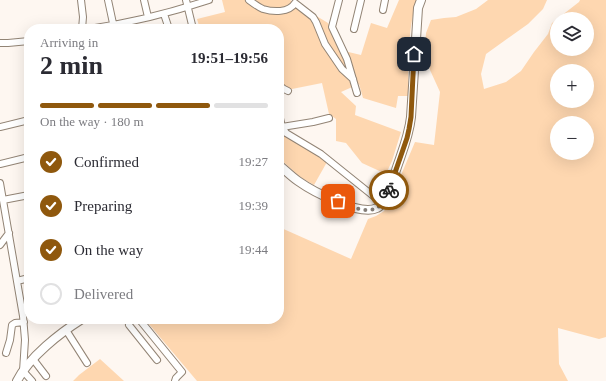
<!DOCTYPE html>
<meta charset="utf-8">
<style>
:root{--surface:#fff;--page:#f2f2f3;--text:#2b2b33;--muted:#7c7c81;--line:#e1e1e2;--accent:#8f580d}
body{margin:0;font-family:"Times New Roman",serif;background:var(--page);color:var(--text);height:100vh;display:flex;flex-direction:column;font-size:15px;white-space:nowrap}
*{box-sizing:border-box;margin:0}
p{font-size:13px;color:var(--muted)}
.icon{flex:none;width:22px;height:22px;fill:none;stroke:currentColor;stroke-width:2;stroke-linecap:round;stroke-linejoin:round}
.map{position:relative;flex:1;overflow:hidden}
.panel{position:absolute;left:24px;top:24px;width:260px;height:300px;display:flex;flex-direction:column;background:var(--surface);border-radius:16px;box-shadow:0 4px 16px #0002}
.panel>*{flex:none}
.controls{position:absolute;left:550px;top:12px;display:grid;gap:8px}
.controls a{display:grid;place-items:center;width:44px;height:44px;border-radius:50%;background:var(--surface);box-shadow:0 4px 16px #0002;font-size:20px}
.pin{position:absolute;display:grid;place-items:center;width:34px;height:34px;color:#fff;margin:-17px;border-radius:8px;box-shadow:0 2px 6px #0006}
.courier{position:absolute;display:grid;place-items:center;width:40px;height:40px;margin:-20px;border:3px solid #8f580d;border-radius:50%;background:#fff;color:#222;box-shadow:0 1px 5px #0007}
.summary em{font-style:normal;font-weight:600}
.summary div{display:flex;flex-direction:column-reverse}
.summary{display:flex;align-items:center;justify-content:space-between;height:68px;padding:0 16px}
h1{font-size:26px;font-weight:600;line-height:30px}
.bar{display:grid;grid-template-columns:repeat(4,1fr);gap:6px 4px;align-content:center;height:48px;padding:0 16px}
.bar i{height:5px;border-radius:3px;background:var(--line)}
.bar .on{background:var(--accent)}
.bar p{grid-column:span 4}
ol{padding:0 16px;list-style:none}
li{display:flex;align-items:center;gap:12px;height:44px}
li p{margin-inline-start:auto}
li .icon{padding:4px;border-radius:50%;background:var(--accent);color:#fff;stroke-width:4}
li:last-child{color:var(--muted)}
li i{width:22px;height:22px;border:2px solid var(--line);border-radius:50%}
.map>svg:first-child{display:block}
</style>
<div class="map">
<svg width="606" height="381" viewBox="0 0 606 381">
<rect width="100%" height="100%" fill="#fef7f1"/>
<path fill="#fed7b0" fill-rule="evenodd" d="M 222,0 L 290,0 L 328,23 L 340,50 L 361,55 L 371,23 L 387,28 L 399,0 L 417,0 C 407,30 409,65 408,96 L 398,96 L 396,108 L 363,98 L 359,84 L 341,92 L 356,106 L 355,115 L 401,132 L 392,161 L 386,174 L 362,163 L 346,143 L 336,141 L 336,119 L 329,114 L 322,83 L 287,90 L 279,93 L 279,29 L 200,29 L 197,19 L 225,12 Z
M 488,0 L 547,0 L 543,9 L 528,24 L 486,54 L 481,74 L 484,89 L 506,82 L 521,71 L 534,52 L 548,34 L 552,23 L 579,2 L 580,0 L 606,0 L 606,337 L 599,339 L 558,328 L 559,364 L 568,381 L 197,381 L 148,323 L 151,319 L 279,319 L 279,227 L 351,259 L 368,219 L 376,216 L 384,211 L 390,201 L 415,142 L 434,145 L 440,92 L 430,70 L 425,49 L 426,33 L 431,20 L 444,18 L 456,17 L 476,9 ZM 557,19 L 587,19 L 587,49 L 557,49 ZM 557,71 L 587,71 L 587,101 L 557,101 ZM 557,123 L 587,123 L 587,153 L 557,153 Z
M 279,123 L 305,146 L 327,162 L 314,185 L 300,177 L 279,158 Z
M 100,359 L 124,381 L 73,381 L 79,375 Z"/>
<g fill="none" stroke-linecap="round" stroke-linejoin="round">
<g stroke="#928475" stroke-width="8">
<path id="minor" d="M 81,0 L 83,17 L 82,29
M 108,0 L 114,28
M 144,0 L 148,17
M 186,0 L 193,29
M 249,0 C 253,3 258,7 263,9 C 273,12 289,13 295,3
M 339,0 L 332,27 L 347,59 L 357,93
M 295,3 L 313,17 L 316,22 L 325,44 L 342,69 L 353,79
M 383,10 L 385,0
M 164,14 L 169,29
M 89,29 C 130,23 170,13 209,0
M 354,29 L 361,0
M 0,43 L 8,43 L 29,41
M 279,85 L 284,89 L 288,91
M 279,114 L 282,127 L 286,133 L 321,154 L 382,203
M 0,127 L 29,120
M 282,127 L 313,122 L 329,118
M 0,164 L 29,157
M 0,183 L 23,316 L 25,340 L 23,371 L 32,381
M 3,200 L 29,195
M 0,245 L 9,233
M 17,281 L 29,278
M 139,319 L 182,372 L 176,378 L 175,381
M 129,325 L 157,360
M 66,330 L 87,363
M 6,353 L 10,340 L 12,325 L 15,323 L 24,322
M 33,359 L 46,376"/>
</g>
<g stroke="#928475" stroke-width="10">
<path id="major" d="M 279,165 C 285,170 291,176 298,181 C 312,191 361,217 377,208 C 381,206 383,203 385,199 C 390,190 392,180 396,170 C 402,152 409,136 411,117 L 418,8 L 421,0
M 17,381 C 29,357 60,333 82,319"/>
</g>
<use href="#minor" stroke="#fff" stroke-width="6"/>
<use href="#major" stroke="#fff" stroke-width="8"/>
</g>
<g fill="none" stroke-linecap="round" stroke-linejoin="round">
<path stroke="#847d77" stroke-width="4" stroke-dasharray="0 7.2" d="M 338,201 C 360,210 379,220 389,190"/>
<path stroke="#8f580d" stroke-width="5" d="M 389,190 L 407,138 L 409,129 L 411,117 L 414,54"/>
</g>
</svg>
<div class="controls">
<a><svg class="icon" aria-label="layers" viewBox="0 0 24 24"><path d="M12 4l9 5-9 5-9-5zM3 14l9 5 9-5"/></svg></a>
<a>+</a>
<a>−</a>
</div>
<div class="pin" style="left:338px;top:201px;background:#ea580c"><svg class="icon" aria-label="bag" viewBox="0 0 24 24"><path d="M5 8h14l-1 12H6zM9 8a3 3 0 0 1 6 0"/></svg></div>
<div class="pin" style="left:414px;top:54px;background:#1f2937"><svg class="icon" aria-label="home" viewBox="0 0 24 24"><path d="M3 11l9-7 9 7M6 9v11h12V9"/></svg></div>
<div class="courier" style="left:389px;top:190px"><svg class="icon" aria-label="bike" viewBox="0 0 24 24"><circle cx="6" cy="16" r="4"/><circle cx="18" cy="16" r="4"/><path d="M6 16l4-8h5l3 8M10 8l3 8H6M13 5h3"/></svg></div>
<section class="panel">
<div class="summary"><div><h1>2 min</h1><p>Arriving in</p></div><em>19:51–19:56</em></div>
<div class="bar"><i class="on"></i><i class="on"></i><i class="on"></i><i></i><p>On the way · 180 m</p></div>
<ol>
<li><svg class="icon" aria-label="check" viewBox="0 0 24 24"><path d="M5 12l5 5 9-10"/></svg>Confirmed<p>19:27</p></li>
<li><svg class="icon" aria-label="check" viewBox="0 0 24 24"><path d="M5 12l5 5 9-10"/></svg>Preparing<p>19:39</p></li>
<li><svg class="icon" aria-label="check" viewBox="0 0 24 24"><path d="M5 12l5 5 9-10"/></svg>On the way<p>19:44</p></li>
<li><i></i>Delivered</li>
</ol>
</section>
</div>
